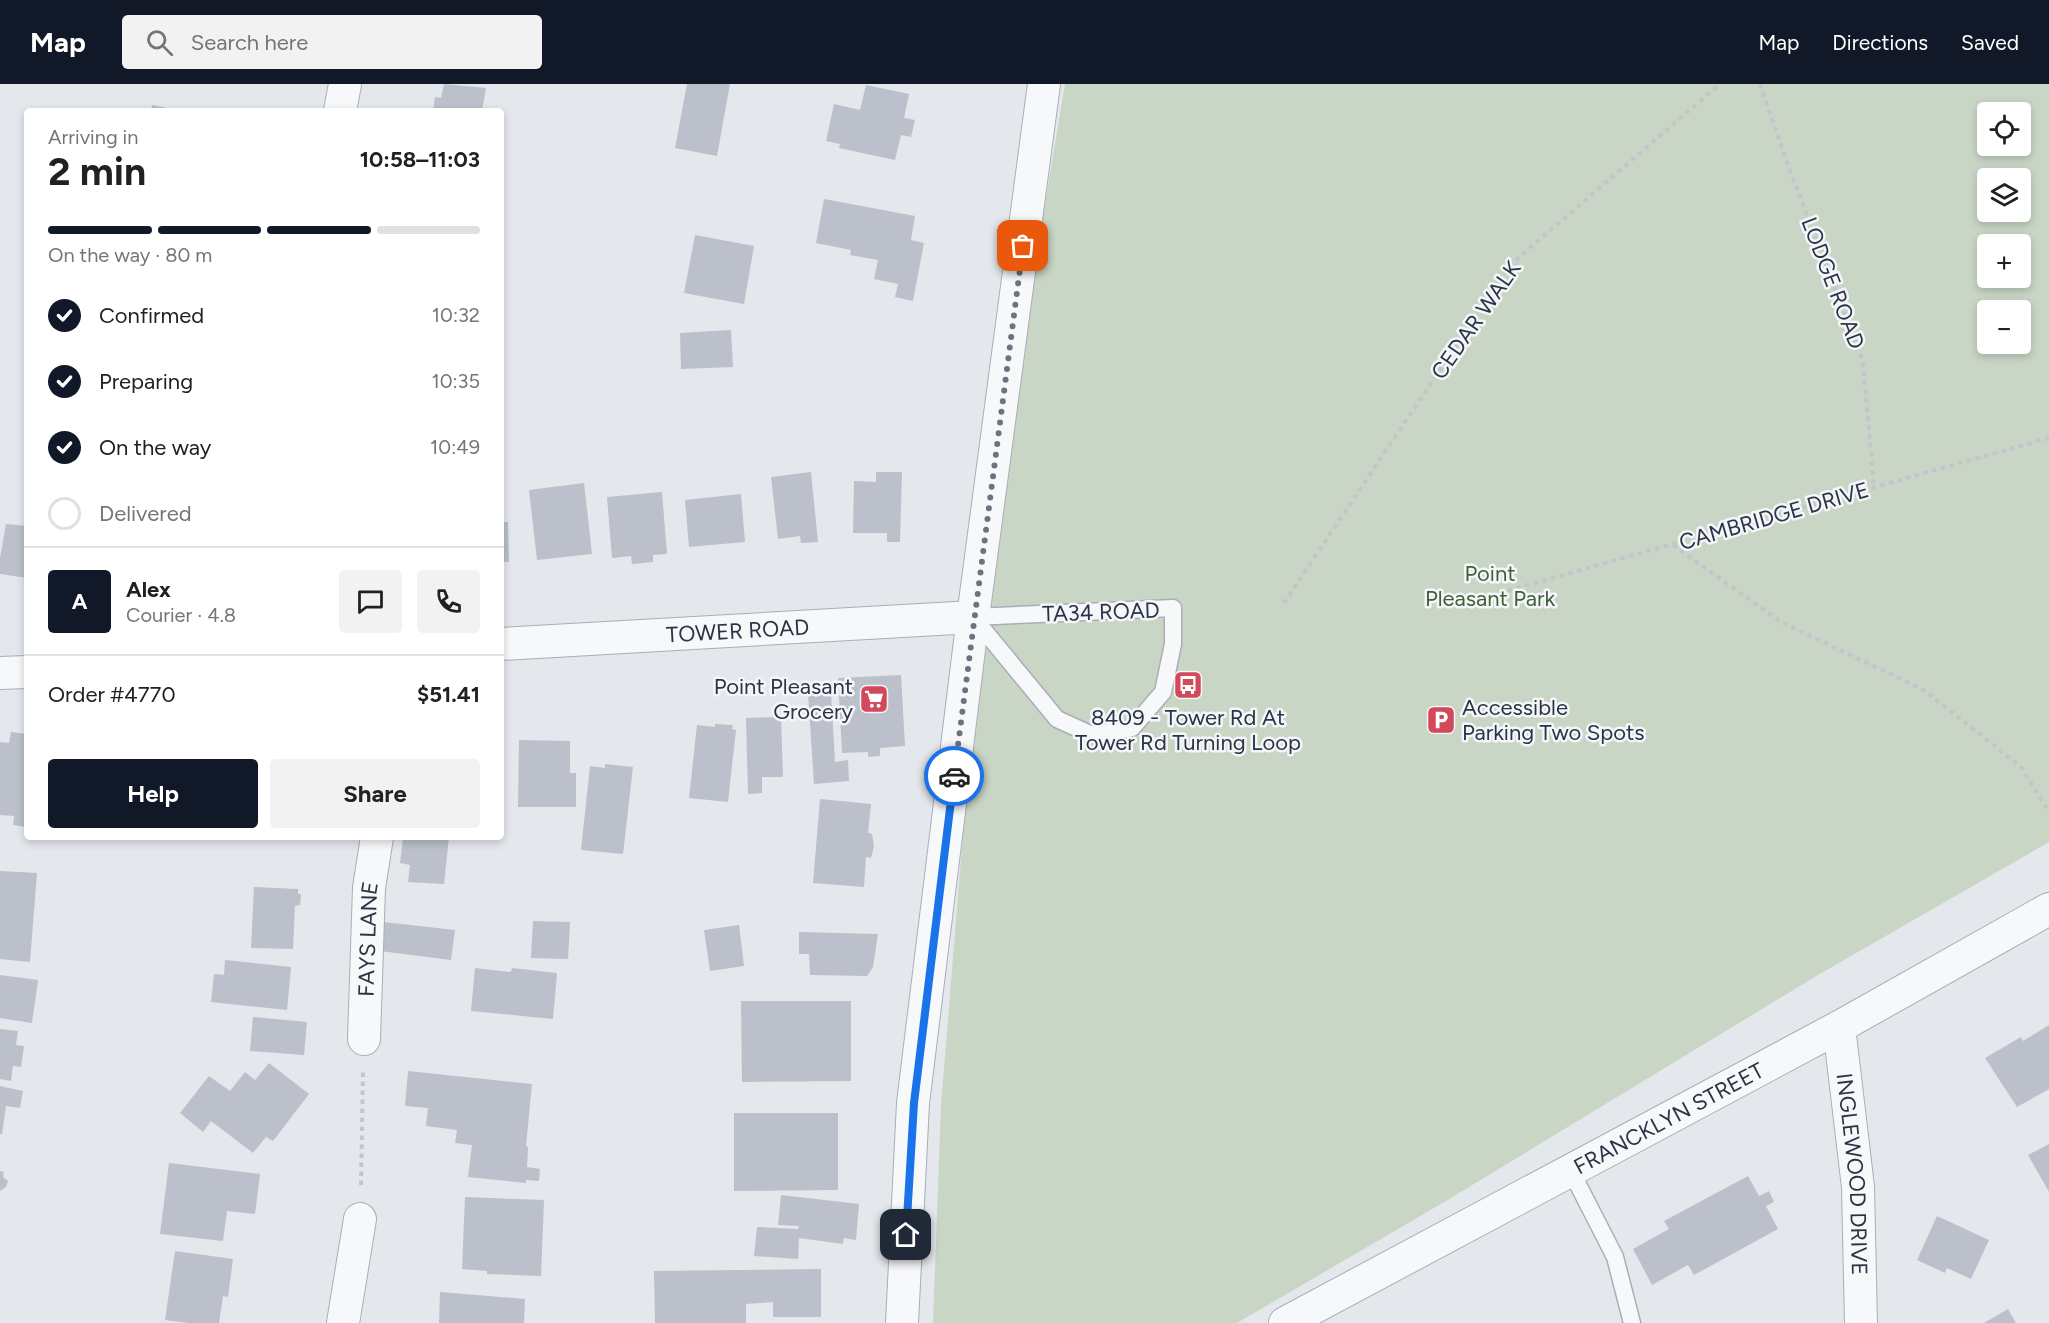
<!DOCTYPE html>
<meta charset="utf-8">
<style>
:root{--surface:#fff;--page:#f2f2f2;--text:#202124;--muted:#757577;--line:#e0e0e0;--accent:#111827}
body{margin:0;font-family:Figtree,sans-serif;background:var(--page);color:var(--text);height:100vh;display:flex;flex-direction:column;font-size:22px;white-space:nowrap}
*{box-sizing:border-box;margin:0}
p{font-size:20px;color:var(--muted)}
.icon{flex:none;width:33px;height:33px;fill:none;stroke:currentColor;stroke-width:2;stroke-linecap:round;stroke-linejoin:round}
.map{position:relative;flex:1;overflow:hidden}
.sheet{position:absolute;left:24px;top:24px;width:480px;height:732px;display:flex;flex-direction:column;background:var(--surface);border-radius:6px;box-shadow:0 3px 9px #0003}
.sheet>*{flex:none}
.tools{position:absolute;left:1977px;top:18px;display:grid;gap:12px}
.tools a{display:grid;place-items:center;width:54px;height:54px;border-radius:6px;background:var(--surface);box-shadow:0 3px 9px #0003;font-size:30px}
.pin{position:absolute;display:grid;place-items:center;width:51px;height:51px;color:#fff;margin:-26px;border-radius:12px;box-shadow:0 3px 9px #0006}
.courier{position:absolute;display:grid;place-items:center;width:60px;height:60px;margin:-30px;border:4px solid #1a73e8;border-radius:50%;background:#fff;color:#222;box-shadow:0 2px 8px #0007}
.headline em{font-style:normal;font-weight:700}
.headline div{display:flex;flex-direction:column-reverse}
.headline{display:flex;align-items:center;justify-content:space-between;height:102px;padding:0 24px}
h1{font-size:39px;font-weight:700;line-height:45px}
.bar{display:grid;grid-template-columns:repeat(4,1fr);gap:9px 6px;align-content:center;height:72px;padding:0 24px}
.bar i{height:8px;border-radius:4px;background:var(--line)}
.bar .active{background:var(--accent)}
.bar p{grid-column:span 4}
.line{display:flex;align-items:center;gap:15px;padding:0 24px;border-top:2px solid var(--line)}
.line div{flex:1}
.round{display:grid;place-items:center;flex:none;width:63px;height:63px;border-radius:6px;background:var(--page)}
ol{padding:0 24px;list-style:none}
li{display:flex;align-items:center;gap:18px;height:66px}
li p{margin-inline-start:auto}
li .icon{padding:6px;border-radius:50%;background:var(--accent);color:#fff;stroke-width:4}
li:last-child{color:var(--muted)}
li i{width:33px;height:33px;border:3px solid var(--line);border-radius:50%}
.action{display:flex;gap:12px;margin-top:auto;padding:12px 24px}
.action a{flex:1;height:69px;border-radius:6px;background:var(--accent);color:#fff;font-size:24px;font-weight:700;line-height:69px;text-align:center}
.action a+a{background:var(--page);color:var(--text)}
header{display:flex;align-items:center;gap:36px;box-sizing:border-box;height:84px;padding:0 30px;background:var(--accent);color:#fff}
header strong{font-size:28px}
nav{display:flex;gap:33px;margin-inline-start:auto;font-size:21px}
.search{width:420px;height:54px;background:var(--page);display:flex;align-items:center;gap:15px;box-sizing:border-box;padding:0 21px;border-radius:6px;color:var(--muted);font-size:22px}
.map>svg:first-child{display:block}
</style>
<header>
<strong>Map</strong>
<div class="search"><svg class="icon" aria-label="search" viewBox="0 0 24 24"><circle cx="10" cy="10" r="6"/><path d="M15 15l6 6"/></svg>Search here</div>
<nav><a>Map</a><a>Directions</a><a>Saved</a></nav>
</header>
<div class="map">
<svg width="2049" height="1239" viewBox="0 0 2049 1239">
<rect width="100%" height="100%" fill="#e4e7ec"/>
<path fill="#c9d6c5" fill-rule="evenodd" d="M 1065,0 L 2049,0 L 2049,758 L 1818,891 L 1446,1117 L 1237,1239 L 933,1239 L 941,1022 L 985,478 ZM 1988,28 L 2020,28 L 2020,62 L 1988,62 ZM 1988,94 L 2020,94 L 2020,128 L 1988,128 ZM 1988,160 L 2020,160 L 2020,194 L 1988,194 ZM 1988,226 L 2020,226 L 2020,260 L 1988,260 Z"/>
<path fill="#bbc0ca" d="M 444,0 L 486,4 L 482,27 L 433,27 L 435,13 L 441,14 Z
M 687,0 L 730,0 L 717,72 L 675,64 Z
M 866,1 L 909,10 L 904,34 L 915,36 L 911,53 L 901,51 L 895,76 L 839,64 L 840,60 L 826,57 L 834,20 L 860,26 Z
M 152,21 L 178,26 L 178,27 L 151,27 Z
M 824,115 L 915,132 L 911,156 L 924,159 L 913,217 L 895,213 L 898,200 L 874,195 L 878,176 L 850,171 L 851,166 L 816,159 Z
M 695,151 L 754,162 L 744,220 L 684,209 Z
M 731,246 L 733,283 L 681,285 L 680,249 Z
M 811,388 L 818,458 L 801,459 L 800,452 L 778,455 L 771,393 Z
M 876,388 L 902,388 L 900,458 L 887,458 L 887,449 L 853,449 L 854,397 L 876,398 Z
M 584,399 L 592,470 L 537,476 L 529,406 Z
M 662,408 L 667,470 L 653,471 L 653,478 L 632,480 L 631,472 L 612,474 L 607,413 Z
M 741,410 L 745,458 L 689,463 L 685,416 Z
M 501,438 L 508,438 L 509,478 L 501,478 Z
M 6,440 L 27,442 L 27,494 L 0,490 L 0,474 Z
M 901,591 L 905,662 L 880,664 L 880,672 L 868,673 L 868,668 L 842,669 L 838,594 Z
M 831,608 L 835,678 L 848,676 L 849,697 L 814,700 L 808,609 Z
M 781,633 L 783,693 L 762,693 L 762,709 L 748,710 L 746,634 Z
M 715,640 L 733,641 L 732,645 L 736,646 L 728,718 L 689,714 L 697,641 L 715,643 Z
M 11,648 L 27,650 L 27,743 L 13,741 L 14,732 L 0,731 L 0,658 L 9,659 Z
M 519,656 L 570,657 L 570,689 L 576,689 L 576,723 L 518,723 Z
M 605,680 L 633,683 L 623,770 L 581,766 L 590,682 L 605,684 Z
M 820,715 L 871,720 L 868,749 L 872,750 L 874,762 L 871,774 L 866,773 L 864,803 L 813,799 Z
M 403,753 L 449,753 L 444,800 L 408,798 L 410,781 L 400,779 Z
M 0,787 L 37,789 L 30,878 L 0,875 Z
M 254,803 L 298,805 L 298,810 L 301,810 L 300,821 L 295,822 L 293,865 L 251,864 Z
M 533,837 L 570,838 L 568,875 L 531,874 Z
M 383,838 L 455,846 L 451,876 L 380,867 Z
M 739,841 L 744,882 L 710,887 L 704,846 Z
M 799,848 L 878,850 L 873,883 L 867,892 L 810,891 L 809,870 L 799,870 Z
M 225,876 L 291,883 L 287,926 L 211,918 L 214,890 L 224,891 Z
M 475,884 L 511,888 L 512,884 L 557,889 L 553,935 L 471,927 Z
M 0,891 L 38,896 L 32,939 L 0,934 Z
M 741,917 L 851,917 L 851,997 L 742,998 Z
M 253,933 L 307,938 L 304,971 L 250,967 Z
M 2049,941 L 2049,1005 L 2017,1023 L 1985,974 L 2021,953 L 2023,957 Z
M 0,945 L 18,947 L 16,961 L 24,962 L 21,983 L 13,982 L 11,997 L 0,995 Z
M 269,979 L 309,1010 L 273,1057 L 266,1053 L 253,1069 L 211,1037 L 203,1048 L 180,1029 L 209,992 L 230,1007 L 245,988 L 255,996 Z
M 408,987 L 532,1000 L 526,1062 L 528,1063 L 527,1083 L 540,1085 L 539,1097 L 526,1096 L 526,1099 L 468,1093 L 472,1061 L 455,1059 L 457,1046 L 426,1042 L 428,1024 L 405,1022 Z
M 0,1002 L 23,1007 L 20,1024 L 6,1022 L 2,1050 L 0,1050 Z
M 734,1029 L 838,1029 L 838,1106 L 734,1107 Z
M 2049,1060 L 2049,1108 L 2028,1071 Z
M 169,1079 L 260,1090 L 255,1130 L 227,1127 L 223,1157 L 160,1150 Z
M 0,1087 L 4,1088 L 3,1093 L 8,1097 L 6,1103 L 0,1107 Z
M 1748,1092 L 1759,1112 L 1769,1107 L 1774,1118 L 1766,1122 L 1778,1145 L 1694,1191 L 1688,1181 L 1652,1201 L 1633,1165 L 1669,1145 L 1664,1137 Z
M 781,1111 L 859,1120 L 856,1156 L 844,1154 L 843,1160 L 799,1154 L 798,1175 L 754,1172 L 757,1143 L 798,1145 L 799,1142 L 778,1141 Z
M 465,1113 L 544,1116 L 541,1192 L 487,1190 L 487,1187 L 462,1185 Z
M 1937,1132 L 1989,1156 L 1971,1195 L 1947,1184 L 1945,1189 L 1917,1176 Z
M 175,1167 L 233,1175 L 228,1213 L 223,1212 L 219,1239 L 189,1239 L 165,1236 Z
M 821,1185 L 821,1233 L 773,1233 L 773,1218 L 746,1220 L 746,1239 L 655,1239 L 654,1187 Z
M 440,1208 L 525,1215 L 524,1239 L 439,1239 Z
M 2008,1225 L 2016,1239 L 1984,1239 Z"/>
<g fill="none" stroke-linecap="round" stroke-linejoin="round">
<g stroke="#a9aeb7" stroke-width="19">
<path id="service" d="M 1173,524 L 1173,560 L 1163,608 L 1132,644 L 1092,651 L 1057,635 L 973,533 Z
M 1571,1087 L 1615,1173 L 1632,1239"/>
</g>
<g stroke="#a9aeb7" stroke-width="34">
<g id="minor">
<path d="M 340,27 L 345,0"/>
<path id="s1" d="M 501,560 L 973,533"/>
<path d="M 0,589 L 27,588"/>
<path id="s2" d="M 1839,943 L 1858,1103 L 1861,1239"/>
<path id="s3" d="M 364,955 L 369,804 L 377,753"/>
<path d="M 343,1239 L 360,1135"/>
<path d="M 902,1239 L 913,1019 L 973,533 L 1044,0"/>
<path id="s4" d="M 1285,1239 L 1839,943 L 2049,825"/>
</g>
</g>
<path stroke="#c2c5cb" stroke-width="4" stroke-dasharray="4.5 4.5" stroke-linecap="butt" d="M 1760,0 L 1786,76 L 1863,278 L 1874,404
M 1673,461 L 1781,538 L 1924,606 L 2021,683 L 2049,728
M 1499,509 L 2049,354
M 1284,519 L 1510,181 L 1720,0
M 361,1101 L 363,988"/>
<use href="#service" stroke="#f7f8fa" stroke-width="16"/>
<use href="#minor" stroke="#f7f8fa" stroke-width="32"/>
</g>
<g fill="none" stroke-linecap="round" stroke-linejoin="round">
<path stroke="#6c737f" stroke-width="6" stroke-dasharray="0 10.8" d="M 954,692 L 1023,162"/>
<path stroke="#1a73e8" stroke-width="8" d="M 906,1151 L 914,1019 L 954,692"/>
</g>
<defs>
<g id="bus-square" transform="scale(1.5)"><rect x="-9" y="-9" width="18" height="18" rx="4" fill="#d1495b" stroke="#f4f6f9"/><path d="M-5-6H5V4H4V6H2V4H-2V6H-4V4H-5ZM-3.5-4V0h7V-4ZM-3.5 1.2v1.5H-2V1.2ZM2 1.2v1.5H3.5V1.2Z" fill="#fff"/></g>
<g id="supermarket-square" transform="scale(1.5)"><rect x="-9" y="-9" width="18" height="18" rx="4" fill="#d1495b" stroke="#f4f6f9"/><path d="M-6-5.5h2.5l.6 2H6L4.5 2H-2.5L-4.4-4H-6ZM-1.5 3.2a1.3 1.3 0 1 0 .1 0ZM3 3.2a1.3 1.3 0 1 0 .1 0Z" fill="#fff"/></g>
<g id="parking-square" transform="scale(1.5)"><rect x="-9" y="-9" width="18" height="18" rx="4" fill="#d1495b" stroke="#f4f6f9"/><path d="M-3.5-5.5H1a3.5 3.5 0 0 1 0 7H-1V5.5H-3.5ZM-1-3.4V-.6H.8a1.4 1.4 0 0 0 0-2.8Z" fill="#fff"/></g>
</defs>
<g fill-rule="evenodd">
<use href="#bus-square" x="1188" y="601"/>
<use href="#supermarket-square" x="874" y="615"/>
<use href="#parking-square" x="1441" y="636"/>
</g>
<g text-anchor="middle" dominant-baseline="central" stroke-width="5" stroke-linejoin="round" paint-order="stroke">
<g font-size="22" fill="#2b3445" stroke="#f4f6f9">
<text transform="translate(1833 199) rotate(69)">LODGE ROAD</text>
<text transform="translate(1476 236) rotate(-55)">CEDAR WALK</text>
<text transform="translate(1774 432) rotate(-16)">CAMBRIDGE DRIVE</text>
<text transform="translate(1101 528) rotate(-2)">TA34 ROAD</text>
<text stroke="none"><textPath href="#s1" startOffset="237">TOWER ROAD</textPath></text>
<text stroke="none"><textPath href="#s3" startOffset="100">FAYS LANE</textPath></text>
<text stroke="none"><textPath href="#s4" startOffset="435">FRANCKLYN STREET</textPath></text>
<text stroke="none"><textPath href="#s2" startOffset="148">INGLEWOOD DRIVE</textPath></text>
</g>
<g font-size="22" fill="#3f6138" stroke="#f4f6f9">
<text x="1490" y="489">Point<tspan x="1490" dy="25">Pleasant Park</tspan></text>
</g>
<g font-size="22" fill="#2b3445" stroke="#f4f6f9" text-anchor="end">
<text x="853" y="602">Point Pleasant<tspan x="853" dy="25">Grocery</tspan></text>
<text x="1462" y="623" text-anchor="start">Accessible<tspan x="1462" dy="25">Parking Two Spots</tspan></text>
<text x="1188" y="633" text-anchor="middle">8409 - Tower Rd At<tspan x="1188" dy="25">Tower Rd Turning Loop</tspan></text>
</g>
</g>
</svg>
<div class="tools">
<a><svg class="icon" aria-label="locate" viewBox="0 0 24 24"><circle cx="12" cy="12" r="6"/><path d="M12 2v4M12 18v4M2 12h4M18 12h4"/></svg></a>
<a><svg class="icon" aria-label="layers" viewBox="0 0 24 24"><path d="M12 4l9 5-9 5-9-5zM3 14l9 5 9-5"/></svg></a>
<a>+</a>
<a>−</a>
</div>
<div class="pin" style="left:1023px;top:162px;background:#ea580c"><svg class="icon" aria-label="bag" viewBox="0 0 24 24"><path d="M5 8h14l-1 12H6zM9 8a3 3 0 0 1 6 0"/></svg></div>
<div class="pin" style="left:906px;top:1151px;background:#1f2937"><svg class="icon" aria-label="home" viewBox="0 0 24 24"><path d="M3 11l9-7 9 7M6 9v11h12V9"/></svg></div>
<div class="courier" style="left:954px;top:692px"><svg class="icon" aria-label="car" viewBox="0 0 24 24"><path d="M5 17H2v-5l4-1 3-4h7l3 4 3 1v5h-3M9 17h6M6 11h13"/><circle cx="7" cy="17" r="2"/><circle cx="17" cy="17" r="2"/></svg></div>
<section class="sheet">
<div class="headline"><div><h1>2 min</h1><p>Arriving in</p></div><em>10:58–11:03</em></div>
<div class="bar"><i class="active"></i><i class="active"></i><i class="active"></i><i></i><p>On the way · 80 m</p></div>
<ol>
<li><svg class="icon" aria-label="check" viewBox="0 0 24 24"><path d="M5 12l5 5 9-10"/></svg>Confirmed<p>10:32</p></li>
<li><svg class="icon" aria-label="check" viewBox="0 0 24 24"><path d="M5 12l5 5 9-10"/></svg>Preparing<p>10:35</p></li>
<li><svg class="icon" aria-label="check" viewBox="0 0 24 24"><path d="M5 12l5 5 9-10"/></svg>On the way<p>10:49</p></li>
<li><i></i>Delivered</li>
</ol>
<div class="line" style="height:108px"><b class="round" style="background:var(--accent);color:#fff">A</b><div><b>Alex</b><p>Courier · 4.8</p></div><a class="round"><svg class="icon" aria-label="chat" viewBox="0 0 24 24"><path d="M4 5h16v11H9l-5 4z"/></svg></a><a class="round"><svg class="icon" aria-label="phone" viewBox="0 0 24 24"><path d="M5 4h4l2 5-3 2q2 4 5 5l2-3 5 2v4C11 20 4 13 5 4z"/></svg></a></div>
<div class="line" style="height:78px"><div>Order #4770</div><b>$51.41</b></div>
<div class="action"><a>Help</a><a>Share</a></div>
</section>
</div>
